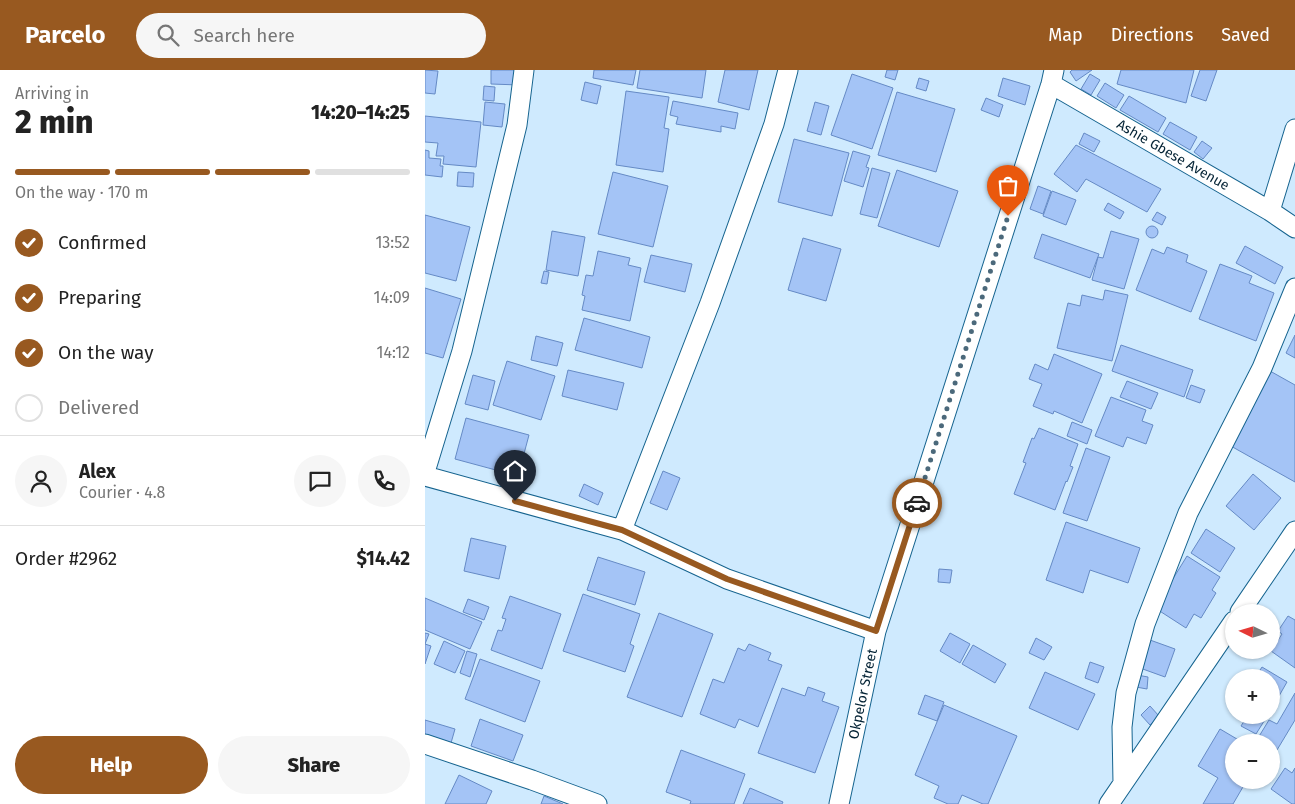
<!DOCTYPE html>
<meta charset="utf-8">
<style>
:root{--surface:#fff;--page:#f6f6f6;--text:#222;--muted:#767676;--line:#e0e0e0;--accent:#985920}
body{margin:0;font-family:"Fira Sans",sans-serif;background:var(--page);color:var(--text);height:100vh;display:flex;flex-direction:column;font-size:19px;white-space:nowrap}
*{box-sizing:border-box;margin:0}
p{font-size:16px;color:var(--muted)}
.icon{flex:none;width:28px;height:28px;fill:none;stroke:currentColor;stroke-width:2;stroke-linecap:round;stroke-linejoin:round}
.map{position:relative;flex:1;overflow:hidden}
.sheet{display:flex;flex-direction:column;background:var(--surface);width:425px}
.sheet>*{flex:none}
.needle{width:32px;rotate:275deg}
.buttons{position:absolute;left:800px;top:534px;display:grid;gap:10px}
.buttons a{display:grid;place-items:center;width:55px;height:55px;border-radius:50%;background:var(--surface);box-shadow:0 1px 4px #0004;font-size:25px}
.pin{position:absolute;display:grid;place-items:center;width:42px;height:42px;color:#fff;margin:-51px -21px;border-radius:50% 50% 50% 0;rotate:-45deg;box-shadow:0 0 5px #0007}
.pin .icon{rotate:45deg}
.courier{position:absolute;display:grid;place-items:center;width:50px;height:50px;margin:-25px;border:4px solid #985920;border-radius:50%;background:#fff;color:#222;box-shadow:0 1px 6px #0007}
.overview em{font-style:normal;font-weight:800}
.overview div{display:flex;flex-direction:column-reverse}
.overview{display:flex;align-items:center;justify-content:space-between;height:85px;padding:0 15px}
h1{font-size:32px;font-weight:800;line-height:38px}
.bar{display:grid;grid-template-columns:repeat(4,1fr);gap:8px 5px;align-content:center;height:60px;padding:0 15px}
.bar i{height:6px;border-radius:4px;background:var(--line)}
.bar .on{background:var(--accent)}
.bar p{grid-column:span 4}
.line{display:flex;align-items:center;gap:12px;padding:0 15px;border-top:1px solid var(--line)}
.line div{flex:1}
.round{display:grid;place-items:center;flex:none;width:52px;height:52px;border-radius:26px;background:var(--page)}
ol{padding:0 15px;list-style:none}
li{display:flex;align-items:center;gap:15px;height:55px}
li p{margin-inline-start:auto}
li .icon{padding:5px;border-radius:50%;background:var(--accent);color:#fff;stroke-width:4}
li:last-child{color:var(--muted)}
li i{width:28px;height:28px;border:2px solid var(--line);border-radius:50%}
.cta{display:flex;gap:10px;margin-top:auto;padding:10px 15px}
.cta a{flex:1;height:58px;border-radius:30px;background:var(--accent);color:#fff;font-size:20px;font-weight:800;line-height:58px;text-align:center}
.cta a+a{background:var(--page);color:var(--text)}
header{display:flex;align-items:center;gap:30px;box-sizing:border-box;height:70px;padding:0 25px;background:var(--accent);color:#fff}
header strong{font-size:24px}
nav{display:flex;gap:28px;margin-inline-start:auto;font-size:18px}
.search{width:350px;height:45px;background:var(--page);display:flex;align-items:center;gap:12px;box-sizing:border-box;padding:0 18px;border-radius:28px;color:var(--muted);font-size:19px}
main{display:flex;flex:1;min-height:0}
.map>svg:first-child{display:block}
</style>
<header>
<strong>Parcelo</strong>
<div class="search"><svg class="icon" aria-label="search" viewBox="0 0 24 24"><circle cx="10" cy="10" r="6"/><path d="M15 15l6 6"/></svg>Search here</div>
<nav><a>Map</a><a>Directions</a><a>Saved</a></nav>
</header>
<main>
<section class="sheet">
<div class="overview"><div><h1>2 min</h1><p>Arriving in</p></div><em>14:20–14:25</em></div>
<div class="bar"><i class="on"></i><i class="on"></i><i class="on"></i><i></i><p>On the way · 170 m</p></div>
<ol>
<li><svg class="icon" aria-label="check" viewBox="0 0 24 24"><path d="M5 12l5 5 9-10"/></svg>Confirmed<p>13:52</p></li>
<li><svg class="icon" aria-label="check" viewBox="0 0 24 24"><path d="M5 12l5 5 9-10"/></svg>Preparing<p>14:09</p></li>
<li><svg class="icon" aria-label="check" viewBox="0 0 24 24"><path d="M5 12l5 5 9-10"/></svg>On the way<p>14:12</p></li>
<li><i></i>Delivered</li>
</ol>
<div class="line" style="height:90px"><a class="round"><svg class="icon" aria-label="person" viewBox="0 0 24 24"><circle cx="12" cy="8" r="4"/><path d="M4 21q1-7 8-7t8 7"/></svg></a><div><b>Alex</b><p>Courier · 4.8</p></div><a class="round"><svg class="icon" aria-label="chat" viewBox="0 0 24 24"><path d="M4 5h16v11H9l-5 4z"/></svg></a><a class="round"><svg class="icon" aria-label="phone" viewBox="0 0 24 24"><path d="M5 4h4l2 5-3 2q2 4 5 5l2-3 5 2v4C11 20 4 13 5 4z"/></svg></a></div>
<div class="line" style="height:65px"><div>Order #2962</div><b>$14.42</b></div>
<div class="cta"><a>Help</a><a>Share</a></div>
</section>
<div class="map">
<svg width="870" height="734" viewBox="0 0 870 734">
<rect width="100%" height="100%" fill="#cfeafe"/>
<path fill="#a4c4f6" stroke="#658ac5" d="M 0,0 L 13,1 L 10,24 L 0,23 Z
M 66,0 L 95,0 L 94,15 L 66,14 Z
M 169,0 L 211,0 L 208,15 L 168,8 Z
M 215,0 L 281,0 L 277,28 L 212,18 Z
M 300,0 L 333,0 L 324,40 L 293,32 Z
M 462,0 L 473,0 L 470,10 L 460,7 Z
M 647,0 L 667,0 L 651,11 L 645,2 Z
M 696,0 L 769,0 L 761,33 L 692,14 Z
M 775,0 L 792,0 L 781,31 L 766,26 Z
M 427,4 L 468,18 L 447,79 L 406,65 Z
M 665,4 L 675,10 L 666,25 L 656,19 Z
M 494,8 L 504,11 L 501,21 L 491,18 Z
M 578,8 L 605,16 L 600,35 L 573,26 Z
M 160,12 L 176,16 L 172,34 L 156,30 Z
M 680,13 L 699,25 L 691,38 L 672,26 Z
M 59,16 L 70,17 L 69,31 L 58,30 Z
M 201,21 L 244,27 L 239,58 L 244,59 L 238,102 L 191,95 Z
M 472,22 L 530,39 L 511,102 L 453,85 Z
M 704,26 L 741,48 L 733,62 L 695,40 Z
M 561,28 L 578,35 L 574,47 L 556,40 Z
M 248,31 L 313,43 L 310,59 L 296,56 L 296,62 L 251,54 L 253,47 L 245,45 Z
M 60,32 L 80,34 L 77,57 L 58,55 Z
M 390,32 L 404,36 L 396,65 L 382,61 Z
M 0,46 L 56,52 L 51,97 L 18,94 L 19,86 L 11,86 L 13,73 L 0,72 Z
M 745,52 L 772,67 L 765,80 L 738,64 Z
M 659,63 L 675,71 L 669,82 L 654,74 Z
M 369,69 L 424,83 L 407,146 L 353,132 Z
M 777,71 L 787,78 L 778,89 L 769,82 Z
M 651,75 L 736,119 L 722,142 L 661,109 L 652,122 L 629,104 Z
M 0,80 L 4,81 L 4,88 L 16,89 L 15,96 L 18,96 L 17,107 L 0,105 Z
M 428,81 L 445,86 L 441,97 L 444,98 L 438,117 L 419,111 Z
M 447,98 L 465,103 L 452,148 L 435,144 Z
M 472,100 L 533,121 L 514,177 L 453,156 Z
M 33,102 L 49,103 L 48,117 L 32,116 Z
M 188,102 L 243,116 L 228,177 L 173,164 Z
M 613,116 L 626,121 L 618,144 L 605,139 Z
M 627,121 L 651,130 L 641,155 L 618,146 Z
M 683,133 L 699,142 L 695,149 L 679,140 Z
M 732,142 L 741,147 L 737,155 L 727,150 Z
M 0,145 L 45,157 L 31,211 L 0,203 Z
M721 162a6 6 0 1 1 12 0a6 6 0 1 1-12 0Z
M 127,161 L 160,167 L 153,206 L 121,200 Z
M 686,161 L 714,169 L 699,219 L 667,210 L 673,187 L 678,188 Z
M 617,164 L 674,184 L 665,208 L 609,188 Z
M 378,168 L 416,179 L 401,231 L 363,220 Z
M 820,176 L 858,197 L 850,214 L 811,193 Z
M 742,177 L 763,185 L 761,192 L 782,201 L 766,242 L 711,220 L 727,179 L 739,184 Z
M 173,181 L 205,188 L 203,195 L 216,198 L 205,251 L 157,240 L 160,226 L 157,225 L 161,205 L 168,206 Z
M 226,185 L 267,194 L 260,222 L 219,212 Z
M 795,194 L 827,206 L 824,213 L 849,223 L 831,271 L 774,249 Z
M 119,201 L 124,202 L 122,214 L 116,213 Z
M 0,218 L 36,229 L 18,288 L 0,283 Z
M 680,220 L 703,225 L 687,291 L 632,278 L 643,233 L 655,236 L 657,225 L 678,230 Z
M 159,248 L 225,267 L 217,298 L 150,280 Z
M 870,265 L 870,288 L 861,283 Z
M 111,266 L 138,273 L 132,296 L 106,290 Z
M 696,275 L 768,300 L 759,327 L 687,301 Z
M 629,284 L 677,304 L 657,353 L 629,341 L 628,344 L 608,336 L 617,314 L 604,309 L 610,294 L 623,300 Z
M 82,291 L 130,306 L 116,350 L 68,335 Z
M 143,300 L 199,313 L 192,340 L 137,326 Z
M 845,301 L 870,315 L 870,412 L 804,375 Z
M 48,305 L 70,311 L 63,340 L 40,334 Z
M 702,311 L 733,323 L 726,339 L 695,327 Z
M 766,315 L 780,320 L 775,333 L 761,328 Z
M 686,327 L 721,340 L 717,351 L 728,355 L 721,374 L 702,367 L 698,377 L 670,366 Z
M 41,348 L 104,365 L 93,406 L 30,389 Z
M 647,352 L 667,360 L 662,374 L 642,366 Z
M 614,358 L 653,374 L 645,396 L 648,397 L 642,412 L 641,411 L 630,440 L 589,424 L 601,393 L 598,392 L 607,368 L 609,369 Z
M 661,378 L 685,387 L 662,451 L 638,443 Z
M 238,401 L 255,408 L 242,440 L 225,433 Z
M 828,404 L 856,428 L 829,460 L 801,436 Z
M 159,414 L 178,423 L 173,435 L 154,426 Z
M 641,452 L 715,478 L 703,513 L 665,500 L 658,523 L 621,510 Z
M 781,459 L 810,478 L 795,502 L 766,483 Z
M 46,468 L 81,476 L 74,509 L 39,501 Z
M 762,486 L 795,507 L 787,520 L 791,523 L 776,548 L 769,544 L 761,558 L 730,538 Z
M 173,487 L 220,502 L 210,535 L 162,520 Z
M 514,499 L 527,500 L 525,513 L 513,512 Z
M 158,524 L 215,544 L 205,574 L 209,576 L 200,602 L 138,581 Z
M 85,526 L 136,544 L 117,599 L 66,580 L 73,560 L 77,561 L 81,549 L 77,548 Z
M 0,528 L 57,552 L 45,579 L 0,560 Z
M 43,529 L 64,537 L 59,550 L 38,542 Z
M 234,543 L 288,564 L 257,647 L 202,627 Z
M 863,546 L 870,550 L 870,598 L 846,581 L 857,564 L 853,561 Z
M 0,563 L 4,564 L 0,574 L 6,576 L 0,594 Z
M 525,563 L 545,574 L 535,593 L 515,581 Z
M 611,568 L 627,577 L 619,590 L 604,583 Z
M 725,570 L 750,579 L 740,607 L 715,598 Z
M 19,571 L 40,581 L 30,603 L 9,594 Z
M 324,574 L 346,583 L 343,590 L 357,595 L 333,657 L 314,649 L 310,658 L 275,644 L 288,609 L 299,613 L 313,578 L 320,581 Z
M 548,575 L 581,594 L 570,613 L 537,594 Z
M 42,581 L 52,584 L 45,607 L 35,603 Z
M 55,589 L 115,611 L 100,652 L 40,629 Z
M 665,592 L 679,597 L 673,613 L 660,608 Z
M 837,597 L 862,612 L 850,633 L 846,630 L 846,608 L 830,608 Z
M 620,602 L 670,624 L 653,660 L 604,638 Z
M 712,605 L 723,607 L 722,619 L 711,617 Z
M 383,617 L 400,623 L 397,631 L 414,637 L 390,703 L 333,683 L 357,618 L 380,626 Z
M 870,623 L 870,650 L 852,680 L 846,676 L 846,672 L 840,672 L 833,668 L 844,650 L 852,654 Z
M 500,625 L 519,632 L 512,651 L 493,644 Z
M 519,635 L 592,666 L 563,734 L 558,734 L 537,725 L 533,734 L 523,734 L 509,728 L 514,716 L 490,705 Z
M 725,636 L 734,646 L 725,655 L 716,645 Z
M 823,645 L 837,645 L 841,648 L 831,664 L 816,656 Z
M 55,649 L 98,665 L 88,691 L 46,676 Z
M 0,650 L 30,659 L 26,673 L 0,665 Z
M 795,659 L 817,672 L 809,672 L 809,710 L 822,710 L 808,734 L 778,734 L 793,708 L 773,696 Z
M 256,680 L 320,704 L 309,734 L 265,734 L 266,731 L 241,722 Z
M 860,698 L 867,703 L 870,698 L 870,734 L 867,734 L 846,719 Z
M 34,705 L 67,721 L 61,734 L 20,734 Z
M 325,718 L 358,732 L 357,734 L 318,734 Z
M 119,726 L 138,734 L 116,734 Z"/>
<g fill="none" stroke-linecap="round" stroke-linejoin="round">
<g stroke="#16648f" stroke-width="21">
<path id="minor" d="M 626,14 L 845,141 L 870,158
M 845,141 L 870,59
M 0,402 L 37,281 L 92,55 L 99,0
M 0,406 L 197,460 L 302,509 L 451,561
M 197,460 L 285,233 L 349,54 L 363,0
M 815,542 L 870,461
M 0,674 L 107,710 L 172,734
M 698,713 L 697,657 L 701,623 L 720,554 L 763,443 L 837,298 L 870,218
M 414,734 L 451,561 L 626,14 L 629,0
M 684,734 L 809,551"/>
</g>
<use href="#minor" stroke="#fff" stroke-width="19"/>
</g>
<g fill="none" stroke-linecap="round" stroke-linejoin="round">
<path stroke="#4b697b" stroke-width="5" stroke-dasharray="0 9" d="M 492,433 L 583,146"/>
<path stroke="#985920" stroke-width="6" d="M 90,431 L 197,460 L 302,509 L 451,561 L 492,433"/>
</g>
<g text-anchor="middle" dominant-baseline="central" stroke-width="4" stroke-linejoin="round" paint-order="stroke">
<g font-size="14" fill="#042335" stroke="#fff">
<text transform="translate(748 85) rotate(30)">Ashie Gbese Avenue</text>
<text transform="translate(438 624) rotate(-78)">Okpelor Street</text>
</g>
</g>
</svg>
<div class="buttons">
<a><svg class="needle" viewBox="-14 -14 28 28"><path d="M0-13l5 13h-10z" fill="#e53935"/><path d="M0 13l5-13h-10z" fill="#767676"/></svg></a>
<a>+</a>
<a>−</a>
</div>
<div class="pin" style="left:583px;top:146px;background:#ea580c"><svg class="icon" aria-label="bag" viewBox="0 0 24 24"><path d="M5 8h14l-1 12H6zM9 8a3 3 0 0 1 6 0"/></svg></div>
<div class="pin" style="left:90px;top:431px;background:#1f2937"><svg class="icon" aria-label="home" viewBox="0 0 24 24"><path d="M3 11l9-7 9 7M6 9v11h12V9"/></svg></div>
<div class="courier" style="left:492px;top:433px"><svg class="icon" aria-label="car" viewBox="0 0 24 24"><path d="M5 17H2v-5l4-1 3-4h7l3 4 3 1v5h-3M9 17h6M6 11h13"/><circle cx="7" cy="17" r="2"/><circle cx="17" cy="17" r="2"/></svg></div>
</div>
</main>
